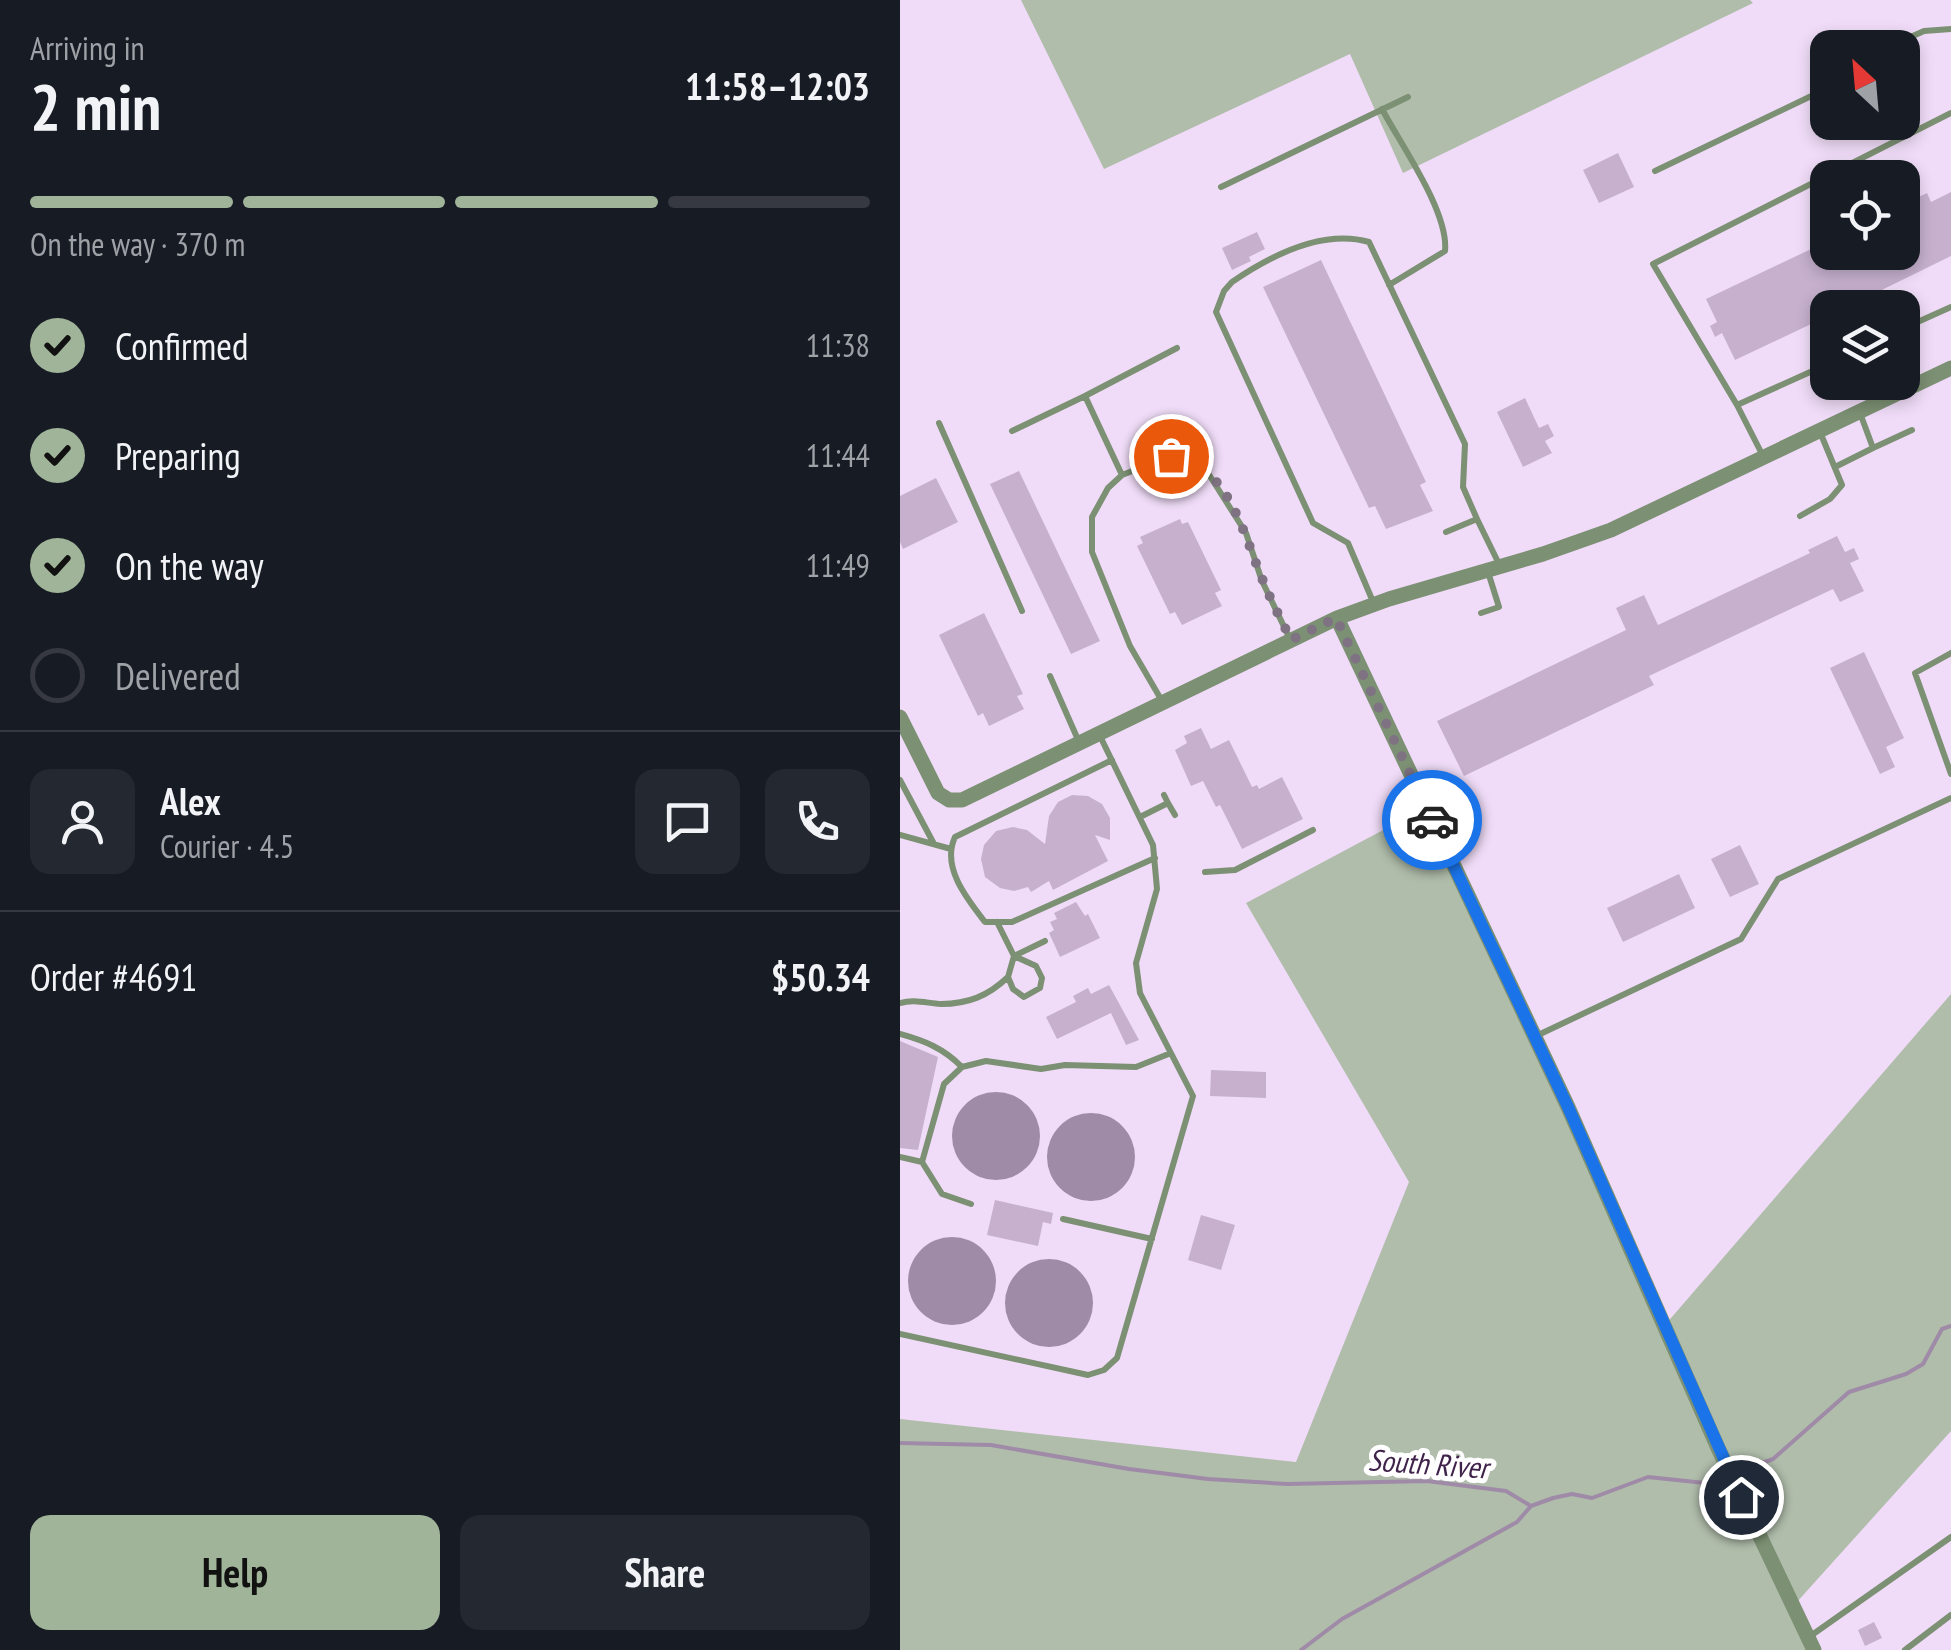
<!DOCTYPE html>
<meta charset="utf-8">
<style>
:root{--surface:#171b24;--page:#242831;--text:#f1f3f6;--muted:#9ea1a6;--line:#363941;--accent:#9fb498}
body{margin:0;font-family:"PT Sans Narrow",sans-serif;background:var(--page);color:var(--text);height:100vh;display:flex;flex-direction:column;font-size:38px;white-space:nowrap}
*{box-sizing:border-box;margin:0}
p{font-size:32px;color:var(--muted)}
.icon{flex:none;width:55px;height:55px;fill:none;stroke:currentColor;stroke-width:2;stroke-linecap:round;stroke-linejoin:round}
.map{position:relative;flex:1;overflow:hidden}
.sheet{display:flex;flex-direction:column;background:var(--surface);width:900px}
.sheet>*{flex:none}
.needle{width:65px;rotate:334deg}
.buttons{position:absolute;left:910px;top:30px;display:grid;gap:20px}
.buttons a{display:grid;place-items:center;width:110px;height:110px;border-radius:20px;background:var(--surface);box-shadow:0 5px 15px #0003;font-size:50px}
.pin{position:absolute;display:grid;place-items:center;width:85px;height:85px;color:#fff;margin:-42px;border:5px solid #fff;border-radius:50%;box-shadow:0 2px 10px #0007}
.courier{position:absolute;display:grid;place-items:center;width:100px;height:100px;margin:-50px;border:8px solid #1a73e8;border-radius:50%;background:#fff;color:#222;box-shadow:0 2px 12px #0007}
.headline em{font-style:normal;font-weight:800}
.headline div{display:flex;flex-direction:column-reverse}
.headline{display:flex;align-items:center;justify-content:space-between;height:170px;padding:0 30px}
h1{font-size:65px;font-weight:800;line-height:75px}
.bar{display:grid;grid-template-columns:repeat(4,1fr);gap:15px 10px;align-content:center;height:120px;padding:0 30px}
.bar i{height:12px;border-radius:8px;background:var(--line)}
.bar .active{background:var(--accent)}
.bar p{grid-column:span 4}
.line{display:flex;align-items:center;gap:25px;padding:0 30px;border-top:2px solid var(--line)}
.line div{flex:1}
.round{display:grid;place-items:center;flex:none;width:105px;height:105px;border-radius:20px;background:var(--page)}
ol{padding:0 30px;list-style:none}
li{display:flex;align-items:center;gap:30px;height:110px}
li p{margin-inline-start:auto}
li .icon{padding:10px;border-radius:50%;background:var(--accent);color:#111;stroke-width:4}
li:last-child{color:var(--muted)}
li i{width:55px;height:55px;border:5px solid var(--line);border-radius:50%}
.cta{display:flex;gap:20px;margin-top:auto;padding:20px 30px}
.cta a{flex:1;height:115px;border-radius:20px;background:var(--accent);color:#111;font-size:40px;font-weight:800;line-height:115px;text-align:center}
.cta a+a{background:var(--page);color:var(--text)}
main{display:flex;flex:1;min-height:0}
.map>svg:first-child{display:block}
</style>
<main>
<section class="sheet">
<div class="headline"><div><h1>2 min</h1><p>Arriving in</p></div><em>11:58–12:03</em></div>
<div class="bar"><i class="active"></i><i class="active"></i><i class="active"></i><i></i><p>On the way · 370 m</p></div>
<ol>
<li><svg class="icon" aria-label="check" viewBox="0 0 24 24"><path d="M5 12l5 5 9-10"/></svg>Confirmed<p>11:38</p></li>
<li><svg class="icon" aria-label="check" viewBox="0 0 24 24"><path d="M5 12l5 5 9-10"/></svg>Preparing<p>11:44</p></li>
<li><svg class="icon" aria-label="check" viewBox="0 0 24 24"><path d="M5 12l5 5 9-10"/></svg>On the way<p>11:49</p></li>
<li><i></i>Delivered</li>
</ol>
<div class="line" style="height:180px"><a class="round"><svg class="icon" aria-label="person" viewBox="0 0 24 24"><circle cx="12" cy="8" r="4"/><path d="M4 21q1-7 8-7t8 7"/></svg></a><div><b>Alex</b><p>Courier · 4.5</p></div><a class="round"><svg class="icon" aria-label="chat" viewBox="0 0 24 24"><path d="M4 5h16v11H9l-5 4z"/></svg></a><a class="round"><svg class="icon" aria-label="phone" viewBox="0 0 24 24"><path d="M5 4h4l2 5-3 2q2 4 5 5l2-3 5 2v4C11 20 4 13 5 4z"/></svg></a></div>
<div class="line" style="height:130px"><div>Order #4691</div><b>$50.34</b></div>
<div class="cta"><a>Help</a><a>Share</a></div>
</section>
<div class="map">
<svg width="1051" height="1650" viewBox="0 0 1051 1650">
<rect width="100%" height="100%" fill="#f0dcf8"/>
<path fill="#b0bdab" d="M 121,0 L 850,0 L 853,3 L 503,173 L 450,54 L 204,169 Z
M 532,804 L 765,1325 L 1051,994 L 1051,1431 L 896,1603 L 917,1650 L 0,1650 L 0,1419 L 396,1462 L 509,1182 L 346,903 Z"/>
<path fill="#9f8aa7" d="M52 1136a44 44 0 1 1 88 0a44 44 0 1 1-88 0Z
M147 1157a44 44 0 1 1 88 0a44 44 0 1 1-88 0Z
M8 1281a44 44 0 1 1 88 0a44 44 0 1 1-88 0Z
M105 1303a44 44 0 1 1 88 0a44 44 0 1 1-88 0Z"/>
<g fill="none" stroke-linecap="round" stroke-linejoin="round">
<path stroke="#9f8aa7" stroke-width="4" d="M 0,1443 L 91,1445 L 229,1469 L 308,1479 L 387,1484 L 527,1481 L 606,1491 L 631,1506
M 835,1473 L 873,1459 L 949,1392 L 1006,1374 L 1023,1364 L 1042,1329 L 1051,1326
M 401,1650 L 442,1619 L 617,1522 L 631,1506 L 653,1498 L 672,1494 L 692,1498 L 748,1477 L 805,1483 L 826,1476"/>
</g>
<path fill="#c6b0ce" d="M 718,153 L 734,187 L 699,203 L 683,170 Z
M 1051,192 L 1051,256 L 945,308 L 928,308 L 928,316 L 835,360 L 822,333 L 815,337 L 810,326 L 817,322 L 806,299 L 928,241 L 928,252 L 1002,252 L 1002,205 L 1027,193 L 1031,202 Z
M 357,232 L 365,249 L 349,257 L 351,261 L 332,270 L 322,248 Z
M 421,260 L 526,482 L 520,485 L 533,511 L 486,529 L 475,506 L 469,508 L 363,287 Z
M 625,398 L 639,428 L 648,424 L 654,436 L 645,441 L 652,453 L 623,467 L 597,412 Z
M 119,471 L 200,641 L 171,654 L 90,484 Z
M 36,478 L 58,522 L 3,549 L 0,542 L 0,496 Z
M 280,519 L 282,524 L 288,522 L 321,590 L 315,593 L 322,606 L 282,625 L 275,612 L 270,614 L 237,546 L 243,543 L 240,537 Z
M 937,536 L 945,552 L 954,548 L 959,559 L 950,563 L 964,591 L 940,602 L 933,589 L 749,676 L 754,685 L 564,776 L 537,721 L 726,630 L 716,608 L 744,595 L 758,625 L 910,553 L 908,550 Z
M 84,613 L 123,694 L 117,696 L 124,709 L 89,726 L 83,713 L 78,716 L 39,635 Z
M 964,652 L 1004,738 L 986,747 L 995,767 L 980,774 L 930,668 Z
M 301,728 L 311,749 L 329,740 L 352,787 L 357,785 L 359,789 L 382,777 L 403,819 L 342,849 L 320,805 L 316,807 L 303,781 L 291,786 L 275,750 L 287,743 L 284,736 Z
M 172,795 L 188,796 L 202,804 L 210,818 L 210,840 L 195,835 L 208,861 L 153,890 L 149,881 L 131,892 L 128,887 L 114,891 L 100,888 L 85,877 L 81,859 L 84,845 L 96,831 L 113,827 L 127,830 L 145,844 L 149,816 L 158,802 Z
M 840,845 L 859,884 L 830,897 L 811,859 Z
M 779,874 L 795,908 L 723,942 L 707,908 Z
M 176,902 L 185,916 L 188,914 L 200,938 L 160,957 L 149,933 L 154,930 L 150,922 L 157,919 L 154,913 Z
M 209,985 L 239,1040 L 226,1045 L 211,1013 L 157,1039 L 146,1017 L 176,1002 L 173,996 L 188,988 L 191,994 Z
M 0,1041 L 38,1057 L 18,1150 L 0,1148 Z
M 311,1070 L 366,1072 L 366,1098 L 310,1096 Z
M 95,1200 L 153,1213 L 151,1224 L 143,1222 L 138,1246 L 87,1235 Z
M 301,1215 L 335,1225 L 321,1270 L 288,1260 Z
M 974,1622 L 982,1638 L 965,1646 L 958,1630 Z"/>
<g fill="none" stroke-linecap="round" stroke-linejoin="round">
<path stroke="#7c9073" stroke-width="6" d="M 986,48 L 1024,31 L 1051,29
M 482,109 C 501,145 549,212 545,251 L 489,285
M 755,171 L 928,88
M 321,187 L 508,97
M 1002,329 L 1051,307
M 837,405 L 928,364
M 960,413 L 973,448 L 1012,430
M 39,423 L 122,611
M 112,431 L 185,396
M 863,456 L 837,405 L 753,264 L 1051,113
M 935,467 L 973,448
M 222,475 L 185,396 L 277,348
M 900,516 L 930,499 L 942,485 L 920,432
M 546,532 L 577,519 L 600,566
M 474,604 L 448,543 L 413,523 L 316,312 L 324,291 L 332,282 C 370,256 423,229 469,242 L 565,444 L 563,487 L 577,519
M 581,613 L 599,607 L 588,572
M 1051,653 L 1015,673 L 1051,774
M 150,676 L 179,742
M 262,701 L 230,646 L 192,552 L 192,517 L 208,488 L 222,475 L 271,456 L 287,458 L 308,473 L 346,533 L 362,581 L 390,639
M 212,760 L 55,837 C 41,867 67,899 85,922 L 112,922 L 255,858
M 0,780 L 34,844
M 268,803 L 275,815
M 240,817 L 268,803 L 264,795
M 0,835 L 51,849
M 305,872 L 335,870 L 413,830
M 97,922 L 114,956 L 145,941
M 114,956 L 136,966 L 142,978 L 140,988 L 124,997 L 113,989 L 108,977 Z
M 0,1003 C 14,999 26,1003 41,1004 C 68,1004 88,996 108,977
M 0,1034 C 25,1041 43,1048 62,1067
M 636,1036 L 841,939 L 878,879 L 1051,798
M 0,1157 L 22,1162
M 71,1204 L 42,1194 L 22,1162 L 44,1084 L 62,1067 L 86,1061 L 141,1069 L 165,1065 L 236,1067 L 271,1053
M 163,1219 L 252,1239
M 0,1334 L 188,1375 L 204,1370 L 217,1358 L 293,1096 L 240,993 L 236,963 L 257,889 L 253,845 L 199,734
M 909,1637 L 1051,1537
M 1005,1650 L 1051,1615"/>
<path stroke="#7c9073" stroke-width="15" d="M 437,618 L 668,1107 L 818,1448 L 914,1650
M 0,717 L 38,793 L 49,800 L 62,800 L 437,618 L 489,599 L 643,554 L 711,530 L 1051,368"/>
</g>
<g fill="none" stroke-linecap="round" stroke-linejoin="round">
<path stroke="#7e7283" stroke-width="10" stroke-dasharray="0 18" d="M 271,456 C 330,464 344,538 364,583 C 372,603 382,621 391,640 L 436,618 L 532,820"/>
<path stroke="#1a73e8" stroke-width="12" d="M 532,820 L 668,1107 L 841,1497"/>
</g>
<g text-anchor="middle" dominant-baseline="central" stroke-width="10" stroke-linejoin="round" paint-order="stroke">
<g font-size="30" font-style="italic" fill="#40234b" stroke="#fff">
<text transform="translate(528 1463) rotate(4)">South River</text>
</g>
</g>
</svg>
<div class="buttons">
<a><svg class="needle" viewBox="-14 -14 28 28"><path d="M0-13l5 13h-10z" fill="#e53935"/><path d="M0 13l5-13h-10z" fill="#9ea1a6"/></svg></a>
<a><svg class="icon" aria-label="locate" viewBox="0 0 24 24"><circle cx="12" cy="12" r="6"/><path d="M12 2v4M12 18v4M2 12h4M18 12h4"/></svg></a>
<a><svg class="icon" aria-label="layers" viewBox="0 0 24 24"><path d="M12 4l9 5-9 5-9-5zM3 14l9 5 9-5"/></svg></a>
</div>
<div class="pin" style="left:271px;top:456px;background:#ea580c"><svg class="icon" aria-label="bag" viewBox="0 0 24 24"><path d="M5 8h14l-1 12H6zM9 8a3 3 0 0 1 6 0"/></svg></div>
<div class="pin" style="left:841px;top:1497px;background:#1f2937"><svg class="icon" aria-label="home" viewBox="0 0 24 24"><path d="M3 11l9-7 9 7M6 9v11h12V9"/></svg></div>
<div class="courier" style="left:532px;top:820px"><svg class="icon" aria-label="car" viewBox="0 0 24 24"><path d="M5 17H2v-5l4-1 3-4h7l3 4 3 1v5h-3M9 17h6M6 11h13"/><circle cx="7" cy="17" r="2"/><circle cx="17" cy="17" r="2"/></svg></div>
</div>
</main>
